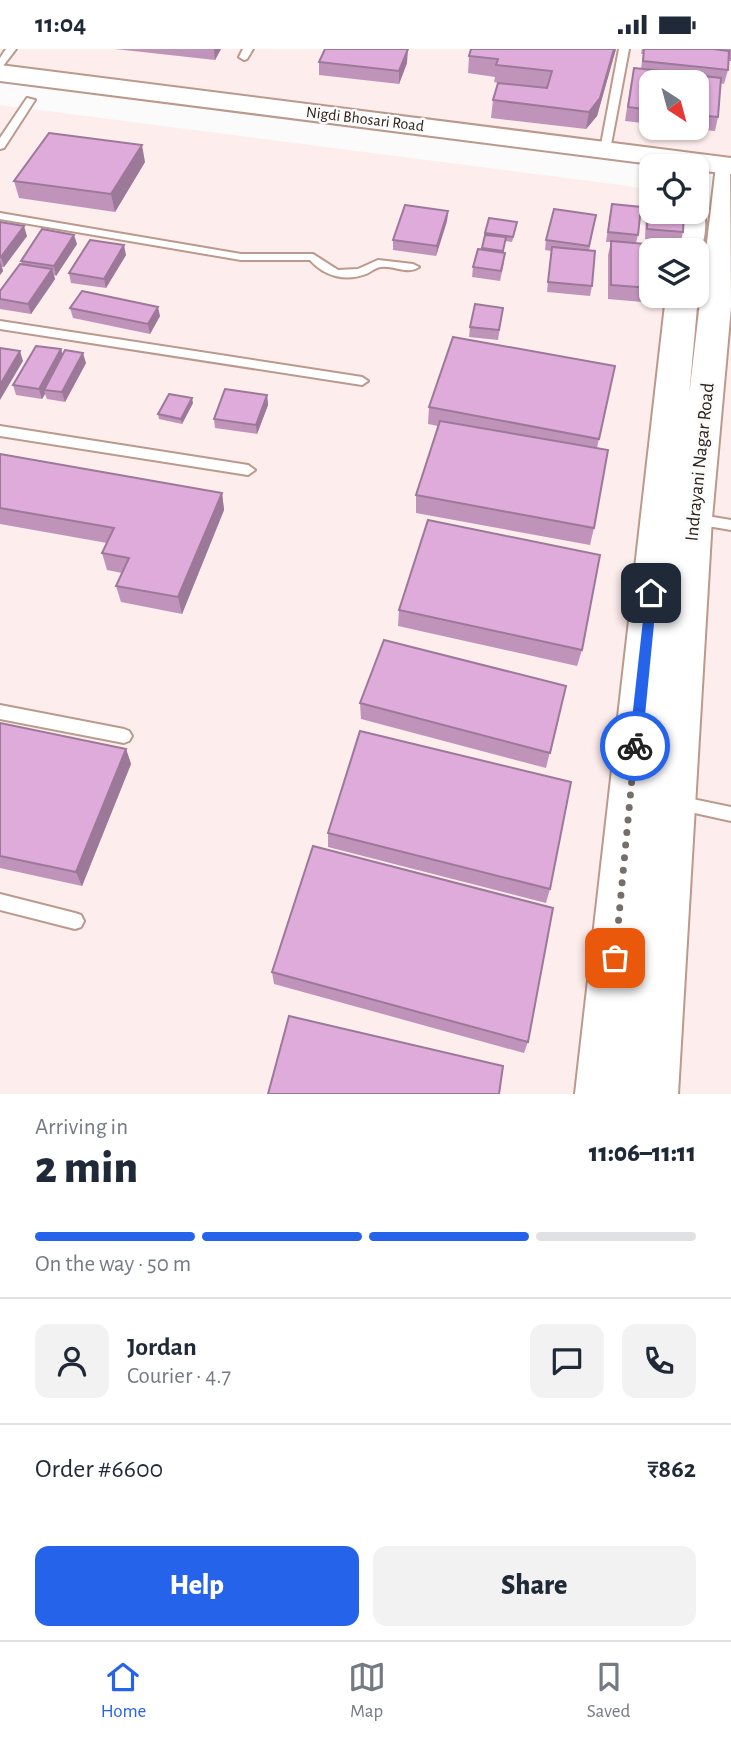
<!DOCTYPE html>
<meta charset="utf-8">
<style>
:root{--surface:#fff;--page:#f2f2f3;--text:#1f2937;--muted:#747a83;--line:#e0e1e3;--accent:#2563eb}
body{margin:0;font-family:"Alegreya Sans",sans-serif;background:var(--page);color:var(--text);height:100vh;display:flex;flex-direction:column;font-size:26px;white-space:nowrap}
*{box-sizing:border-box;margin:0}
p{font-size:23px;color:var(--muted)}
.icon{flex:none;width:38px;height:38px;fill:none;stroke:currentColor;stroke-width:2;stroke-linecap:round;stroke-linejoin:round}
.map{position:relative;height:1045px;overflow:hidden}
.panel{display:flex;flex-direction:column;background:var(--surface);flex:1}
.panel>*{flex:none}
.needle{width:46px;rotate:144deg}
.fabs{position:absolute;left:639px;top:21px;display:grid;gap:14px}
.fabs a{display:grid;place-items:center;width:70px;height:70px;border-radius:14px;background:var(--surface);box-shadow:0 2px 5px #0004;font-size:35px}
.pin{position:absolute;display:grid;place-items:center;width:60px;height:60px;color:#fff;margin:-30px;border-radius:14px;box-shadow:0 4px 10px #0006}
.courier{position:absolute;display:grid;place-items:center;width:70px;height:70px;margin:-35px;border:5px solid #2563eb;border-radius:50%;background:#fff;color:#222;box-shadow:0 2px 9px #0007}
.overview em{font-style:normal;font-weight:800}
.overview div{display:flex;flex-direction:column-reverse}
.overview{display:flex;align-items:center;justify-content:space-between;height:119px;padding:0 35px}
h1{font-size:46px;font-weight:800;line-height:52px}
.bar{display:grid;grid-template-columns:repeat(4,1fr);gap:10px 7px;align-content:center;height:84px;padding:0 35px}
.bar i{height:9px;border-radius:5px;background:var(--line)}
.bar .selected{background:var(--accent)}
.bar p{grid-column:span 4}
.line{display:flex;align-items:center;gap:18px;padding:0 35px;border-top:2px solid var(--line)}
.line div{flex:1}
.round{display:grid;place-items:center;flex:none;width:74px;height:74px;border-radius:14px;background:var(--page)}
.primary-button{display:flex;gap:14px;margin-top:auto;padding:14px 35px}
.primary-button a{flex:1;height:80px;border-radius:14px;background:var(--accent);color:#fff;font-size:28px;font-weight:800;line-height:80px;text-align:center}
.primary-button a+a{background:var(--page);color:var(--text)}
.status{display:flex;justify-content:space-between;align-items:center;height:49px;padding:0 35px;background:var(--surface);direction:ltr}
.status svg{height:19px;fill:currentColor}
.tab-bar{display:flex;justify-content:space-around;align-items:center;height:98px;border-top:2px solid var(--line);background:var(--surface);font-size:19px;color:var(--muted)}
.tab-bar a{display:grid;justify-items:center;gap:4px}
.tab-bar .selected{color:var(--accent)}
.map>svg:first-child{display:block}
</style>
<div class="status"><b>11:04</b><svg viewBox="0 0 49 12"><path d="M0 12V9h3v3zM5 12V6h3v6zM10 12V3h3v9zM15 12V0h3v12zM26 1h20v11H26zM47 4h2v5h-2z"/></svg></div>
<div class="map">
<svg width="731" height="1045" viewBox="0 0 731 1045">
<rect width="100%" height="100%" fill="#fbfbfb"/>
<path fill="#fdedec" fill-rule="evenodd" d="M 0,0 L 731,0 L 731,114 L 0,21 ZM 651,33 L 696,33 L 696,79 L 651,79 Z
M 0,56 L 651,140 L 651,163 L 696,163 L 697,145 L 731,150 L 731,1045 L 0,1045 ZM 651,201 L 696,201 L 696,247 L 651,247 Z"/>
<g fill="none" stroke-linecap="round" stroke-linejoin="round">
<g stroke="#bb998c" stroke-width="4">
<path id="lane" d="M 6,0 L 16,0 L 3,17 L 0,18 L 0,9 Z
M 243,0 L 253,0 L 247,10 L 244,11 L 239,8 Z
M 619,0 L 629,0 L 610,101 L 605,104 L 600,101 Z
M 27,49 L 35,51 L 4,99 L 0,100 L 0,89 Z
M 0,164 L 241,205 L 313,205 L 338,221 L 358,220 L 378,211 L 413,215 L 419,218 C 408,226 393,216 381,218 C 376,218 371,223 366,225 C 345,233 324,227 310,211 L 241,211 L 0,170 Z
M 0,272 L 362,328 L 368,332 L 362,336 L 0,280 Z
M 0,377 L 248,416 L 255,421 L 248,426 L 0,387 Z
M 695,465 L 731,471 L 731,481 L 690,474 L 688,470 L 690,466 Z
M 0,656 L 124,680 L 129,682 L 132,687 L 129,692 L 124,694 L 0,670 Z
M 678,747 L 731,758 L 731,772 L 672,759 L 670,754 L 672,749 Z
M 0,845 L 75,864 L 81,866 L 84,872 L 81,878 L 75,880 L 0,861 Z"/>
</g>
<g stroke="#bb998c" stroke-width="4">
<path id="secondary" d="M 730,109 L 731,258 L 712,469 L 678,1045 L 575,1045 L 666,247 L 698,247 L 689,347 L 716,117 L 720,111 Z
M 696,156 L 701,157 C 709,168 705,198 696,208 L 696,201 L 672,201 L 676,163 L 696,163 Z"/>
</g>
<g stroke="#bb998c" stroke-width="4">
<path id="primary" d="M 0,16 L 731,109 L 731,125 L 696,121 L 696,117 L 667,117 L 0,32 Z"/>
</g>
<use href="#lane" fill="#fff" fill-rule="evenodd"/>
<use href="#secondary" fill="#fff" fill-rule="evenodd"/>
<use href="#primary" fill="#fff" fill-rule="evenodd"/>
</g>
<path fill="#c093bb" d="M 115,0 L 221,0 L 215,11 Z
M 471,0 L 616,0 L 597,67 L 586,80 L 491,69 L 493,51 L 498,34 L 494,33 L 495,28 L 468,24 L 469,7 Z
M 642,0 L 731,0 L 731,12 L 728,12 L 728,21 L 724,35 L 720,34 L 718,68 L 715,82 L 684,79 L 696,79 L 696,33 L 682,33 L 683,30 L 670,29 L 651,33 L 651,75 L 625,72 L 631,33 L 641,20 L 643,5 L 641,5 Z
M 319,13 L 407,14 L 399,35 L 319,26 Z
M 145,113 L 115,163 L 19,149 L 14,132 Z
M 648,156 L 683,183 L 681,193 L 645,190 L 646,166 Z
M 448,162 L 447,172 L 436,207 L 393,201 L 393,191 Z
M 610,165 L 638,186 L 636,194 L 651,201 L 651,247 L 656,247 L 654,254 L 608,250 L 608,206 L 611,193 L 606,193 Z
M 596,166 L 589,202 L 592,237 L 590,247 L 547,243 L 551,202 L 545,201 L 546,191 Z
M 0,173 L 27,187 L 4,218 L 2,218 L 3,222 L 0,226 Z
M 516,178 L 512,193 L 505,192 L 503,204 L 504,214 L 500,232 L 472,228 L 473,218 L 482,201 L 485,184 Z
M 77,195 L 56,227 L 54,226 L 55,230 L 31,265 L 0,260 L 0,242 L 22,215 L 21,212 Z
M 126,206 L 106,239 L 71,234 L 69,224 Z
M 70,259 L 160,267 L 150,285 L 73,269 Z
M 503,259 L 498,291 L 469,288 L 470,278 Z
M 61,300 L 62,306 L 86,314 L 65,353 L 47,350 L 45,345 L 42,350 L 16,346 L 13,336 Z
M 615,317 L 597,399 L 594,479 L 590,496 L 416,464 L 416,446 L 438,377 L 428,375 L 429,358 Z
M 267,346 L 268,356 L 257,385 L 215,379 L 214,370 Z
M 193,354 L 182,375 L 159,370 L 158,365 Z
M 0,405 L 222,444 L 224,461 L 182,565 L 121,553 L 116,537 L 122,524 L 107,521 L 102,504 L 107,494 L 0,475 Z
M 399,561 L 582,601 L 577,617 L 398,577 Z
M 566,637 L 546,719 L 361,670 L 360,654 Z
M 0,674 L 126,700 L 131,715 L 82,837 L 0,819 Z
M 328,784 L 550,840 L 546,854 L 328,798 Z
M 272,923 L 528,993 L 524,1004 L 274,935 Z"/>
<path fill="#9c7899" d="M 214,0 L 221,0 L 215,11 Z
M 408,0 L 407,14 L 399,35 L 399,22 Z
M 614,0 L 616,0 L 597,67 L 586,80 L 589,63 Z
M 142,96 L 145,113 L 115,163 L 111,145 Z
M 448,162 L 447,172 L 436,207 L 437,197 Z
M 24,177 L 27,187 L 4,218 L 1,208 Z
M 74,186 L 77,195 L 56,227 L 54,217 Z
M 124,196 L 126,206 L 106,239 L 104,230 Z
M 0,212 L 3,222 L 0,226 Z
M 52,220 L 55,230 L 31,265 L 28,255 Z
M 158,258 L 160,267 L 150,285 L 148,275 Z
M 61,300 L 64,310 L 44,341 L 45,345 L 42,350 L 39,340 Z
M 20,302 L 23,312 L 0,351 L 0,336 Z
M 83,304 L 86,314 L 65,353 L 62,343 Z
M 267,346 L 268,356 L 257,385 L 256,376 Z
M 192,349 L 193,354 L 182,375 L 181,370 Z
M 222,444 L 224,461 L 182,565 L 178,548 Z
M 126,700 L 131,715 L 82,837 L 76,823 Z"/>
<path fill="#dfabda" stroke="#9c7899" stroke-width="2" d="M 325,0 L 408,0 L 399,22 L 319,13 Z
M 471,0 L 614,0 L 600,49 L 589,63 L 493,51 L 498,34 L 547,39 L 552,22 L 496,16 L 498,10 L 469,7 Z
M 644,0 L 713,0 L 729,2 L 728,21 L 643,12 Z
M 634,19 L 671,23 L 670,33 L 651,33 L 651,61 L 628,58 Z
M 684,25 L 721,29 L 718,68 L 696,66 L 696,33 L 683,33 Z
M 49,84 L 142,96 L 111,145 L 14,132 Z
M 612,155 L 641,158 L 638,186 L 608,183 Z
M 405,156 L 448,162 L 437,197 L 393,191 Z
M 648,156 L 651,156 L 651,163 L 684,163 L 683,183 L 647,180 Z
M 554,160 L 596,166 L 589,197 L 546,191 Z
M 489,169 L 517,173 L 513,188 L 485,184 Z
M 0,173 L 24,177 L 1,208 L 0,208 Z
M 42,180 L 74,186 L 54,217 L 21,212 Z
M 485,186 L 506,188 L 503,202 L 482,199 Z
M 90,191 L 124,196 L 104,230 L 69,224 Z
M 611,192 L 657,196 L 657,201 L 651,201 L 651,239 L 611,236 Z
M 552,198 L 595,202 L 592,237 L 548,233 Z
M 478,200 L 505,204 L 501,222 L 473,218 Z
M 20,215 L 52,220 L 28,255 L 0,250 L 0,242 Z
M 82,242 L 158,258 L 148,275 L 70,259 Z
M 475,255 L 503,259 L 499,281 L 470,278 Z
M 453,288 L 615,317 L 599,390 L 429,358 Z
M 36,297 L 61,300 L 39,340 L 13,336 Z
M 0,299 L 20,302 L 0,336 Z
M 65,301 L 83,304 L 62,343 L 44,341 Z
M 225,340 L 267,346 L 256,376 L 214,370 Z
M 169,345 L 192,349 L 181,370 L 158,365 Z
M 440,372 L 608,401 L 594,479 L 416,446 Z
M 0,405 L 222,444 L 178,548 L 116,537 L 129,509 L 102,504 L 114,479 L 0,459 Z
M 428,471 L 600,506 L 582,601 L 399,561 Z
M 384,591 L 566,637 L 550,704 L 360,654 Z
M 0,674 L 126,700 L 76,823 L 0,807 Z
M 360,682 L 571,733 L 550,840 L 328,784 Z
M 313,797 L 553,859 L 528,993 L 272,923 Z
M 289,967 L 503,1017 L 499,1045 L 268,1045 Z"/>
<path fill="#2563eb" d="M 651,540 L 657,544 L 642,697 L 635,703 L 629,697 L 646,544 Z"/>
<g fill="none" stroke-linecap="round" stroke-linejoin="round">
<path stroke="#766e6b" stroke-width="7" stroke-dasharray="0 12.6" d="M 615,909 L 635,697"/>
</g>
<g text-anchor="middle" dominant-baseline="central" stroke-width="5" stroke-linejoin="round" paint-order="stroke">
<g font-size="16" fill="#2f221d" stroke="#fbfbfb">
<text transform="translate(365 70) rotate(7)">Nigdi Bhosari Road</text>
</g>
<g font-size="19" fill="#2f221d" stroke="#fbfbfb">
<text transform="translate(700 413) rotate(-84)">Indrayani Nagar Road</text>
</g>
</g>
</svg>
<div class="fabs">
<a><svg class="needle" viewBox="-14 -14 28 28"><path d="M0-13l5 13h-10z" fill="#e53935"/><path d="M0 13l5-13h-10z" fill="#747a83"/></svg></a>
<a><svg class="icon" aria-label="locate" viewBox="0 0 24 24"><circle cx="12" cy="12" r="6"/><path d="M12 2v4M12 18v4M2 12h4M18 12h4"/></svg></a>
<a><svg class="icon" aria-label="layers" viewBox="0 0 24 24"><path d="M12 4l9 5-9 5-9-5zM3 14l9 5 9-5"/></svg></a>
</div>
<div class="pin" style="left:615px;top:909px;background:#ea580c"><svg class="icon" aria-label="bag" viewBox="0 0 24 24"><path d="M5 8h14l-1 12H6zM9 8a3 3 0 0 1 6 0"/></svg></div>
<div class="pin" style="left:651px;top:544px;background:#1f2937"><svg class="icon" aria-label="home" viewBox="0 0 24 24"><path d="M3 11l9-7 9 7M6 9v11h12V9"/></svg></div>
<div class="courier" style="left:635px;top:697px"><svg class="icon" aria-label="bike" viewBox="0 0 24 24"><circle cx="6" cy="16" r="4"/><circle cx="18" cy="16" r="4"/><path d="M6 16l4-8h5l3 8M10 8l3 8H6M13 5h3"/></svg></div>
</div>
<section class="panel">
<div class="overview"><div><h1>2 min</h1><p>Arriving in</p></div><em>11:06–11:11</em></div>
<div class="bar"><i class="selected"></i><i class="selected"></i><i class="selected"></i><i></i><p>On the way · 50 m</p></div>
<div class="line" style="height:126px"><a class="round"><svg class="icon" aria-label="person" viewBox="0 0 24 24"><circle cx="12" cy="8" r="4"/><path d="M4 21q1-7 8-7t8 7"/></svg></a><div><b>Jordan</b><p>Courier · 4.7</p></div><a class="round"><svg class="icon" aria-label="chat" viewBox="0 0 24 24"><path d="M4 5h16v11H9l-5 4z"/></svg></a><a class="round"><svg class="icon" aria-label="phone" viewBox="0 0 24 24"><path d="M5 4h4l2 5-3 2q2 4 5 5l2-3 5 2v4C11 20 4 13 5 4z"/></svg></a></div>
<div class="line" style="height:91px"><div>Order #6600</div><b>₹862</b></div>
<div class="primary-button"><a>Help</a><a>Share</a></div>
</section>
<nav class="tab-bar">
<a class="selected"><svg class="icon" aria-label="home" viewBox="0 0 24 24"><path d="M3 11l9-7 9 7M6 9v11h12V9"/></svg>Home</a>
<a><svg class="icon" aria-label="map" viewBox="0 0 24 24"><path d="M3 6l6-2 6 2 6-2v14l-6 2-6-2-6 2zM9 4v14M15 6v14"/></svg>Map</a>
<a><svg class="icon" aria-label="saved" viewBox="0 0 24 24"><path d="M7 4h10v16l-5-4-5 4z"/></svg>Saved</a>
</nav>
